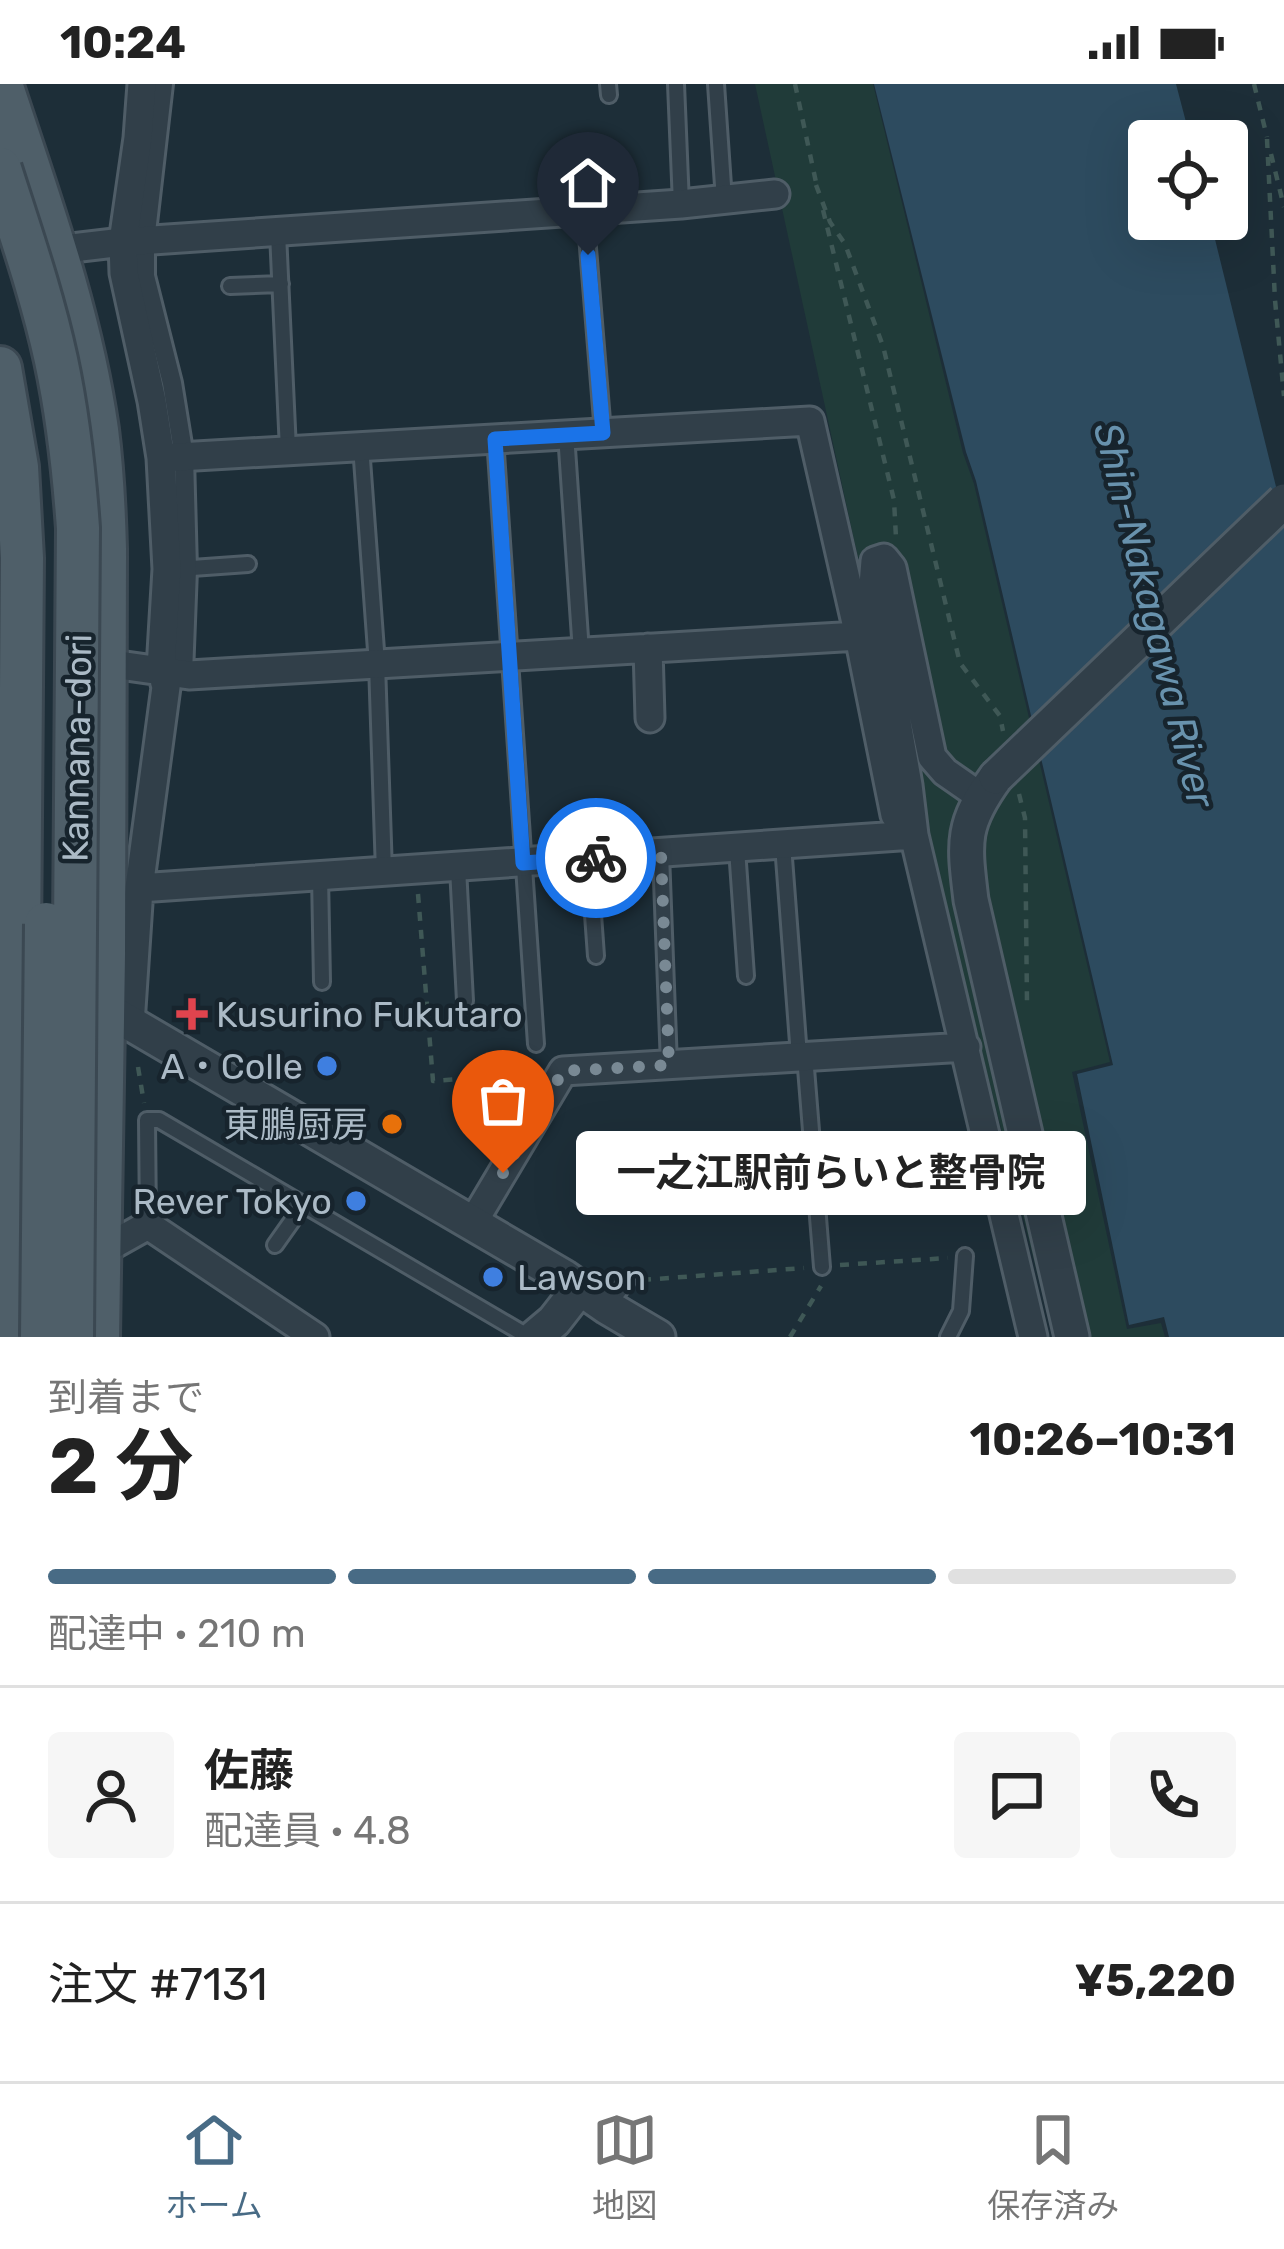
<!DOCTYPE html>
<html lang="ja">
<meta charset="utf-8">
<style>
:root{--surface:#fff;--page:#f6f6f6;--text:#222;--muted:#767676;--line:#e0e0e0;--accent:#486b85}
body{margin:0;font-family:Rubik,"Noto Sans JP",sans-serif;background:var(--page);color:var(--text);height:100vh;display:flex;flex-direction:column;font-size:45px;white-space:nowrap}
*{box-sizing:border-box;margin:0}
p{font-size:39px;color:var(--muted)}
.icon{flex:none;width:66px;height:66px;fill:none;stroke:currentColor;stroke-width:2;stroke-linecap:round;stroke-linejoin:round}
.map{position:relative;height:1253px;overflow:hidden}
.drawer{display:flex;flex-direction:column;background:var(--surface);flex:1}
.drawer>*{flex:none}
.controls{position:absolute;left:1128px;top:36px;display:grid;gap:24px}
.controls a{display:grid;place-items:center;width:120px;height:120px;border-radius:12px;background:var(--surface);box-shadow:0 12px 48px #0002;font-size:60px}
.pin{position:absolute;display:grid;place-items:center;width:102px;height:102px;color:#fff;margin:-123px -51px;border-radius:50% 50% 50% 0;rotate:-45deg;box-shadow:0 0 12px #0007}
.pin .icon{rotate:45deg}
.courier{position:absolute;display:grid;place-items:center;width:120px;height:120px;margin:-60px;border:9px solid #1a73e8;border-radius:50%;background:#fff;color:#222;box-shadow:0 3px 15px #0007}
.bubble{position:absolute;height:84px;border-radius:12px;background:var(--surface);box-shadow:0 12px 48px #0002;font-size:39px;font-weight:700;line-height:84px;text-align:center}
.overview em{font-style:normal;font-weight:700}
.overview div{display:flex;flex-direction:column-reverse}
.overview{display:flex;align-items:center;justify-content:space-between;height:204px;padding:0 48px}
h1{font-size:78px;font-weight:700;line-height:90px}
.bar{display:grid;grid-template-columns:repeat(4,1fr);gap:18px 12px;align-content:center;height:144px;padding:0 48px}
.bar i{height:15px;border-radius:9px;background:var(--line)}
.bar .current{background:var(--accent)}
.bar p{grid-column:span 4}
.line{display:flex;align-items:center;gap:30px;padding:0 48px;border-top:3px solid var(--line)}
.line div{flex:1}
.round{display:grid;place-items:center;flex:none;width:126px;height:126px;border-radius:12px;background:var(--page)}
.status{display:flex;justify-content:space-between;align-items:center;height:84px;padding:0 60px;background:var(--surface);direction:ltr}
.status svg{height:33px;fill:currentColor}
.tab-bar{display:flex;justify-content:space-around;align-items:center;height:168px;border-top:3px solid var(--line);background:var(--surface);font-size:33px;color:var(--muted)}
.tab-bar a{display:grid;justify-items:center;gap:6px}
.tab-bar .current{color:var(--accent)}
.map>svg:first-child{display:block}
</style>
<div class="status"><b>10:24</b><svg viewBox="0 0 49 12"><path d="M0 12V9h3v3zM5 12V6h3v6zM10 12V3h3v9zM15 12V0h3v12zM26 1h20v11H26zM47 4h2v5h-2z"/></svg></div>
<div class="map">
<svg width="1284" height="1253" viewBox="0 0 1284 1253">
<rect width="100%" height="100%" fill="#1d2e38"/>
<path fill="#203b39" d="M 755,0 L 873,0 L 963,369 L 974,400 L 1110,978 L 1072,988 L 1127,1245 L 1161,1239 L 1165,1253 L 1053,1253 L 854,456 Z"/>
<path fill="#2d4b5f" d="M 874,0 L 1176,0 L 1191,57 L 1149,57 L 1149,135 L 1210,135 L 1284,435 L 1284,1253 L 1169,1253 L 1164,1233 L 1129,1241 L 1077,990 L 1113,981 L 976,397 L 966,368 Z"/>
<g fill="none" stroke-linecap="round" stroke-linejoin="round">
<path stroke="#2d4b5f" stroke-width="8" d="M 161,288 L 167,327"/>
<g stroke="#4f5d67" stroke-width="20">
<path id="service" d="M 608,0 L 609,11
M 676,0 L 681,120
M 716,0 L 724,116
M 585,127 L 603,349
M 278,149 L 288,366
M 230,202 L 281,200
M 566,350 L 581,568
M 495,354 L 536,960
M 361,362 L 377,580 L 384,788
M 178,485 L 248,480
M 783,761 L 799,972
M 737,765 L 746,892
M 661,770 L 669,981
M 589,775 L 596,872
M 458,784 L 465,917
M 320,792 L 322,898
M 805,972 L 822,1183
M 897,1071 L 988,1063
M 148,1141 L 147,1036 L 159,1036 L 529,1253
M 275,1161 L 304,1120
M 608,1221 L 627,1197
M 948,1253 L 961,1227 L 965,1172"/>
</g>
<g stroke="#4f5d67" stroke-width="24">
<path id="pedestrian" d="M 163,0 L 145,157 L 145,192 L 172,299 L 184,373 L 187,485 L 183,590"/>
</g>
<g stroke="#4f5d67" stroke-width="33">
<path id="minor" d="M 55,166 L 123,158 L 681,120 L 775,110
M 161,374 L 810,337 L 859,552 L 895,731 L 914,751
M 648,564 L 650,634
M 105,579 L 189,591 L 859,552
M 981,713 L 945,688 L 932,673 L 892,484 L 884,474 L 875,477 L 873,501 L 908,701 L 914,751 L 1033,1253
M 139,804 L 914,751
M 130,940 L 139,804 L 166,603 L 161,585 L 167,485 L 161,374 L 152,317 L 124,189 L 123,158 L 138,54 L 142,0
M 472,1140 L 563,987 L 966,963
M 98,1169 L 148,1141 L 315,1253"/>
</g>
<g stroke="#4f5d67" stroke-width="39">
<path id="tertiary" d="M 996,693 C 961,741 964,758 971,816 L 1072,1253
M 87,914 L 564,1193 L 607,1223 L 658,1253
M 535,1253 L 554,1237 L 579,1205"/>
</g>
<g stroke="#3b4852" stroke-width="48">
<path id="primary" d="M 1,0 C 38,113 80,227 97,346 C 102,385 104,425 105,465 L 104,872 L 98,1253
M 0,284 L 17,383 L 22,474 L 16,1253"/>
</g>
<path stroke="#3f5856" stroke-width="4.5" stroke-dasharray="9 9" stroke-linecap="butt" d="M 795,0 L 817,103
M 1254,0 L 1267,53
M 1267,55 L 1275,216 L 1284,312
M 1271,70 L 1284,123
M 816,101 L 830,138 L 845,160 L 883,262 L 960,579 L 1000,632 L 1003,647
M 823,126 L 894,416 L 896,454
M 1019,710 L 1025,734 L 1027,920
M 418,810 L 433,997 L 534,989
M 138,983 L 144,1019
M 840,1181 L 948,1174
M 642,1196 L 804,1184
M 790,1253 L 821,1202"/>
<use href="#service" stroke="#313f49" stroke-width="14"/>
<use href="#pedestrian" stroke="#313f49" stroke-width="18"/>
<use href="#minor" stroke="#313f49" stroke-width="27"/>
<use href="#tertiary" stroke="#313f49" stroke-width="33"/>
<use href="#primary" stroke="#4f5f69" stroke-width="42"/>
<g stroke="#4f5d67" stroke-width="39" stroke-linecap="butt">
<path id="tertiary-bridge" d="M 996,693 L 1284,417"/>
</g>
<g stroke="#3b4852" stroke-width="48" stroke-linecap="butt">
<path id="primary-bridge" d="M 0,85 C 20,148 42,211 56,276 C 68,332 74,388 78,444 L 72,1253
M 42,1253 L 46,840"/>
</g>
<use href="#tertiary-bridge" stroke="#313f49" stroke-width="33"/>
<use href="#primary-bridge" stroke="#4f5f69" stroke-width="42"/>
</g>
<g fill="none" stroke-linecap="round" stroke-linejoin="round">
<path stroke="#798994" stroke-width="12" stroke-dasharray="0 21.6" d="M 503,1089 L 563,987 L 669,981 L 661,770 L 596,774"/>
<path stroke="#1a73e8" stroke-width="15" d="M 588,171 L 603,349 L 495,355 L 523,779 L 596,774"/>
</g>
<path fill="#e0444e" stroke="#17242d" stroke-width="4.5" d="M186 912h12v12h12v12h-12v12h-12v-12h-12v-12h12z"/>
<g fill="#3f7fe0" stroke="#17242d" stroke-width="4.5">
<circle cx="327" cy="982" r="12"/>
<circle cx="356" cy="1117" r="12"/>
<circle cx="493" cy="1193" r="12"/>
</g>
<circle fill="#e8710a" stroke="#17242d" stroke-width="4.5" cx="392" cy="1040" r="12"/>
<g text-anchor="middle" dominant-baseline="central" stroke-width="9" stroke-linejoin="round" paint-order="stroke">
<g font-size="36" fill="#abbac6" stroke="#17242d">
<text transform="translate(77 664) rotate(-89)">Kannana-dori</text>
</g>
<g font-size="36" fill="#abbac6" stroke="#17242d" text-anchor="end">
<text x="216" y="930" text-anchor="start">Kusurino Fukutaro</text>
<text x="303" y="982">A・Colle</text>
<text x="368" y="1040">東鵬厨房</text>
<text x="332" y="1117">Rever Tokyo</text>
<text x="517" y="1193" text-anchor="start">Lawson</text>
</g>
<g font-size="39" font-style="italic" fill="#6892ad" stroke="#17242d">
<text transform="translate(1154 531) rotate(76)">Shin-Nakagawa River</text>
</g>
</g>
</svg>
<div class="controls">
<a><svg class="icon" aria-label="locate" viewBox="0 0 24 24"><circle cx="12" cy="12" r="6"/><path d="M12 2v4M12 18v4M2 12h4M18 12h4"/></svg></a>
</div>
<div class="pin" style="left:503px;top:1089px;background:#ea580c"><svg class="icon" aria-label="bag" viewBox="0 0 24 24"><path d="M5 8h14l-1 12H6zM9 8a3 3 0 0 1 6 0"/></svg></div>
<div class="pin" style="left:588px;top:171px;background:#1f2937"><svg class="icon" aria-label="home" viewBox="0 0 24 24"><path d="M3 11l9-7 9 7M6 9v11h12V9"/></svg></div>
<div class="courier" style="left:596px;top:774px"><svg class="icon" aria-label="bike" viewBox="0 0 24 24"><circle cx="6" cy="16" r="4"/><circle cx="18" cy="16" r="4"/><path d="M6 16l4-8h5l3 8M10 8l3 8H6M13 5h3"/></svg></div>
<div class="bubble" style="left:576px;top:1047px;width:510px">一之江駅前らいと整骨院</div>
</div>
<section class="drawer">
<div class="overview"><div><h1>2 分</h1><p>到着まで</p></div><em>10:26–10:31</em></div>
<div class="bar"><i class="current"></i><i class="current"></i><i class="current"></i><i></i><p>配達中 · 210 m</p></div>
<div class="line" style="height:216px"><a class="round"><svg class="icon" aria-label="person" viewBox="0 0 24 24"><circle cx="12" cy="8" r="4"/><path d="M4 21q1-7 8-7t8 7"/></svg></a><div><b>佐藤</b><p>配達員 · 4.8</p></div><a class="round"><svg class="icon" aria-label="chat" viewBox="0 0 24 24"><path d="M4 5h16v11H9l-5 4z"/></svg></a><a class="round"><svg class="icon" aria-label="phone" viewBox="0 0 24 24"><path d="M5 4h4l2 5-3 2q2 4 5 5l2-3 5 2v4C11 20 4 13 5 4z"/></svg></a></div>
<div class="line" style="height:156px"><div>注文 #7131</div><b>¥5,220</b></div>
</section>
<nav class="tab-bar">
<a class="current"><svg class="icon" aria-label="home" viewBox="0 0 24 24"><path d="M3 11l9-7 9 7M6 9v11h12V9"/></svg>ホーム</a>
<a><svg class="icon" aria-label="map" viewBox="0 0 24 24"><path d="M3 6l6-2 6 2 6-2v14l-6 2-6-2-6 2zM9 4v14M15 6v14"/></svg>地図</a>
<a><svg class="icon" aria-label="saved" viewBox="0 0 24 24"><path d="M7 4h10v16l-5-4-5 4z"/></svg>保存済み</a>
</nav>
